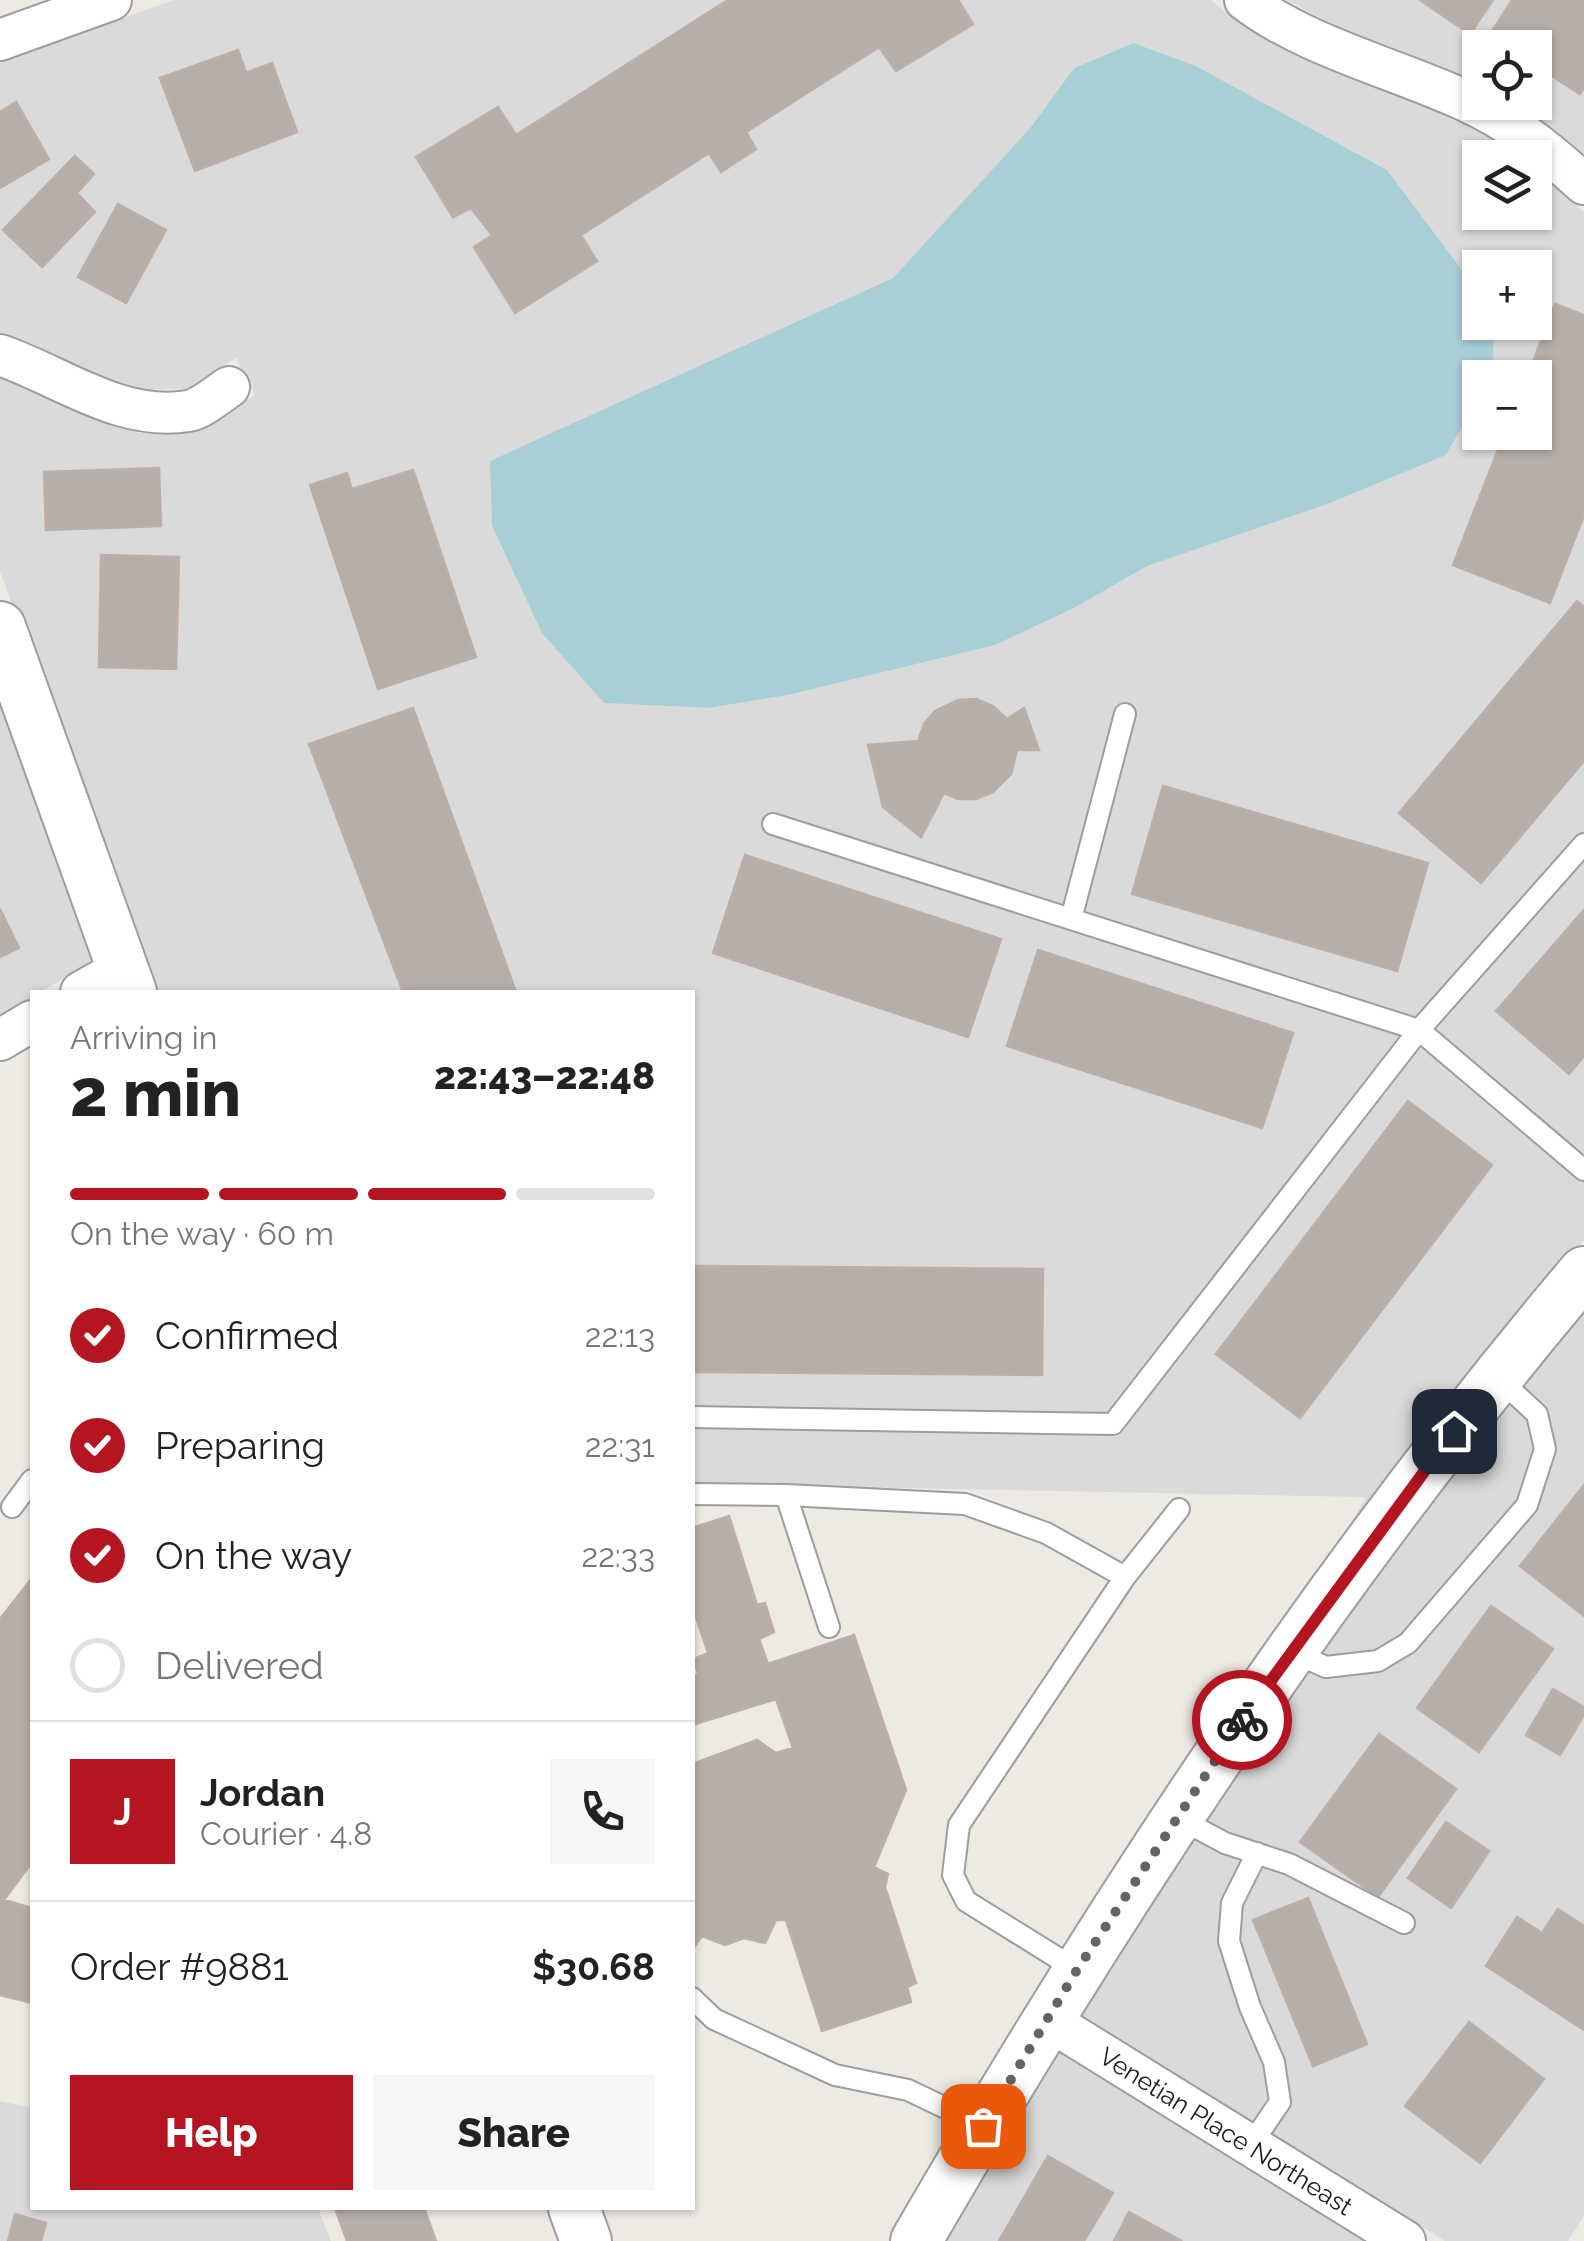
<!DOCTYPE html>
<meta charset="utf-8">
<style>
:root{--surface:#fff;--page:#f6f6f6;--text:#222;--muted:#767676;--line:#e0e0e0;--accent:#b41520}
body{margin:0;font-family:Raleway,sans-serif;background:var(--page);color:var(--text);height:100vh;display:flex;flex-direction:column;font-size:38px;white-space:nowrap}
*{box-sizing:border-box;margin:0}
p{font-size:32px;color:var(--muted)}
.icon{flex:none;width:55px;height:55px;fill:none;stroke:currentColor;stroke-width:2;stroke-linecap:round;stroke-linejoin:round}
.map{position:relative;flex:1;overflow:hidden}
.details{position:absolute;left:30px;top:990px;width:665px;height:1220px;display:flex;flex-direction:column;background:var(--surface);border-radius:0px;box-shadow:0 2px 8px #0004}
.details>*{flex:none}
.fabs{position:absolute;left:1462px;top:30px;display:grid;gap:20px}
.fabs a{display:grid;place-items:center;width:90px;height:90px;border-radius:0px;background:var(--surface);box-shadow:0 2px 8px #0004;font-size:50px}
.pin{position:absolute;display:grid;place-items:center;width:85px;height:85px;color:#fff;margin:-42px;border-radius:20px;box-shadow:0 5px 15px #0006}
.courier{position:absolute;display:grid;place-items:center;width:100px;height:100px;margin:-50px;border:8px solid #b41520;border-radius:50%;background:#fff;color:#222;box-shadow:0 2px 12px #0007}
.headline em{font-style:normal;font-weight:800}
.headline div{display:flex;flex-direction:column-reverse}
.headline{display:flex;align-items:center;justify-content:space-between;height:170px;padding:0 40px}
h1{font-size:65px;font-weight:800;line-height:75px}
.bar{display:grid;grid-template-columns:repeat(4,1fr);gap:15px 10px;align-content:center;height:120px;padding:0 40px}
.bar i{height:12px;border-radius:8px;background:var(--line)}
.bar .selected{background:var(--accent)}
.bar p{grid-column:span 4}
.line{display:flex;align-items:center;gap:25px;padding:0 40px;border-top:2px solid var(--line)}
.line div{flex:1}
.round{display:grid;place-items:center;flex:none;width:105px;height:105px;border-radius:0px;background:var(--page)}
ol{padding:0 40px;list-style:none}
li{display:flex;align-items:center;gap:30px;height:110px}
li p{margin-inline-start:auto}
li .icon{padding:10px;border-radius:50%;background:var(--accent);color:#fff;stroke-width:4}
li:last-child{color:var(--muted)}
li i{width:55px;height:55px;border:5px solid var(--line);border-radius:50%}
.primary-button{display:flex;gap:20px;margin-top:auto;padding:20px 40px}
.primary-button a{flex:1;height:115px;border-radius:0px;background:var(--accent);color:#fff;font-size:40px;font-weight:800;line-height:115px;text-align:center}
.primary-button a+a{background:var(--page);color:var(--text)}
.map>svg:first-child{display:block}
</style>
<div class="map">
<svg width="1584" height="2241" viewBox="0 0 1584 2241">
<rect width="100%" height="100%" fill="#ede9e3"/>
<path fill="#dadada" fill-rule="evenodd" d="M 174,0 L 1211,0 L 1241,24 L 1315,63 L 1458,120 L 1507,147 L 1520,157 L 1480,158 L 1480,212 L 1535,212 L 1535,170 L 1584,212 L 1584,1240 L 1510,1327 L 1316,1584 L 1366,1497 L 693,1484 L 692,992 L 151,992 L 0,571 L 0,378 L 77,413 L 139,433 L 191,433 L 255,395 L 236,358 L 186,389 L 142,389 L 89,371 L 31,343 L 0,332 L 0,63 ZM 1135,43 L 1196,66 L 1387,170 L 1480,294 L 1480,268 L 1535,268 L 1535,322 L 1493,323 L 1494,370 L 1490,377 L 1535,378 L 1535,432 L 1480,432 L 1480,396 L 1446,455 L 1330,503 L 1147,565 L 1074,608 L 995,645 L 788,695 L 708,708 L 604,703 L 542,632 L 492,527 L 491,461 L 893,278 L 1031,127 L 1074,68 Z
M 1287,0 L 1584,0 L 1584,156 L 1514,103 L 1535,102 L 1535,48 L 1480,48 L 1480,84 L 1330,23 Z
M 0,684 L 97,959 L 40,992 L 32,992 L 32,997 L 0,1016 Z
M 1584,1303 L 1584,2216 L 1568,2241 L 1445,2241 L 1075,2013 L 1251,1742 L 1469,1445 Z
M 1053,2049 L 1365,2241 L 939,2241 Z
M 0,2101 L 32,2108 L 32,2208 L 318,2208 L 331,2241 L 0,2241 Z"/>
<path fill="#a8cfd6" d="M 1134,43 L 1196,66 L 1387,170 L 1480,294 L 1480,322 L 1493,323 L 1494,371 L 1490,377 L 1480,378 L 1480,396 L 1446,455 L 1330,503 L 1147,566 L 1074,608 L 995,645 L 788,695 L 708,708 L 604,703 L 542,633 L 492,526 L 490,461 L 893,278 L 1031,127 L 1074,68 Z"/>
<path fill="#b6aea9" stroke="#bdafa7" stroke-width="2.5" d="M 728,0 L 958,0 L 973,24 L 896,71 L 879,47 L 746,132 L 756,149 L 721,172 L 709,153 L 581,235 L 597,261 L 515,313 L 474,247 L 492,235 L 471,208 L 453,217 L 416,157 L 498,107 L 516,135 Z
M 1420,0 L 1493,0 L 1470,34 Z
M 1512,0 L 1584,0 L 1584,88 L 1580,94 L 1535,65 L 1535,48 L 1507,48 L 1489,36 Z
M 238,50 L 246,73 L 272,63 L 297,132 L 195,171 L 160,78 Z
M 16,102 L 49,159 L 0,188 L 0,112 Z
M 75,156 L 94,174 L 77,193 L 95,212 L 42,267 L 3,230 Z
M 118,204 L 166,230 L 126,303 L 78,277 Z
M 1555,304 L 1584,315 L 1584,515 L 1550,603 L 1453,565 L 1505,432 L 1535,432 L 1535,378 L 1527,378 Z
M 159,468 L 161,526 L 46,530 L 44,472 Z
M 413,470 L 476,657 L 378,689 L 310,485 L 347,473 L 352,489 Z
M 101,555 L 179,557 L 176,669 L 99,667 Z
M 1577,601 L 1584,607 L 1584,761 L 1481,883 L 1399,813 Z
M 976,699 L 993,706 L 1007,719 L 1024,708 L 1039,750 L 1017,750 L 1011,774 L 993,792 L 976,799 L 958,799 L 944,793 L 921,837 L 883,807 L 868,745 L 918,741 L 924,724 L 935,711 L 958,700 Z
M 413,708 L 414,711 L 516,992 L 403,992 L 309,744 Z
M 1163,786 L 1428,863 L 1397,971 L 1132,894 Z
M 745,855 L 1001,939 L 968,1037 L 713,953 Z
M 0,909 L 19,948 L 0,957 Z
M 1584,910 L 1584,1056 L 1569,1074 L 1496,1011 Z
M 1038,950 L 1293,1033 L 1262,1128 L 1007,1046 Z
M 1408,1101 L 1492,1165 L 1300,1418 L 1216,1354 Z
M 692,1266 L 1043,1269 L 1042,1375 L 692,1372 Z
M 1584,1485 L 1584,1616 L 1520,1566 Z
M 729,1516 L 757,1605 L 765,1603 L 774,1632 L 759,1639 L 768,1664 L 854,1635 L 906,1790 L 874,1867 L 888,1874 L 885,1887 L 916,1983 L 907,1987 L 911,2002 L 822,2031 L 786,1920 L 776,1920 L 765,1943 L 744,1938 L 725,1945 L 702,1936 L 692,1950 L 692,1764 L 757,1740 L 776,1753 L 793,1748 L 776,1699 L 692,1725 L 692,1676 L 698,1674 L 694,1659 L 708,1653 L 692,1605 L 692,1528 Z
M 32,1578 L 32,1862 L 4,1900 L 32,1908 L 32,2003 L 0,1995 L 0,1619 Z
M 1491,1606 L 1553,1649 L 1479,1752 L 1417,1708 Z
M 1553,1689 L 1584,1707 L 1584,1715 L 1560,1755 L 1526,1735 Z
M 1379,1734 L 1456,1789 L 1378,1897 L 1300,1842 Z
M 1446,1822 L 1489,1851 L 1451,1908 L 1408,1878 Z
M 1308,1898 L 1367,2044 L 1313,2066 L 1253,1920 Z
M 1558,1909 L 1584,1926 L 1584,2030 L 1486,1966 L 1517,1917 L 1542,1933 Z
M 1469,2022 L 1544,2079 L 1480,2163 L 1405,2106 Z
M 1048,2156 L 1113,2193 L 1084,2241 L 999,2241 Z
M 335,2208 L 424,2208 L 436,2241 L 347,2241 Z
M 1129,2212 L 1182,2241 L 1114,2241 Z
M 15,2214 L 46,2223 L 41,2241 L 8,2241 Z"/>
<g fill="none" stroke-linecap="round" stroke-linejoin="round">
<g stroke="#9d9d9d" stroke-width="24">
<path id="service" d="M 773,824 L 1419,1030 L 1584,1170
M 1071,919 L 1125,714
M 692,1417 L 1113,1424 L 1419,1030 L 1584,844
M 692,1494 L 786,1495 L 965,1504 L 1046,1533 L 1125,1577
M 786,1495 L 829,1627
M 12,1507 L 32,1480
M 1292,1652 L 1326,1667 L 1378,1661 L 1408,1643 L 1527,1505 L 1545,1449 L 1537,1414 L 1498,1378
M 1180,1819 L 1225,1843 L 1289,1864 L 1404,1923
M 1077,1970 L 966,1901 L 953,1875 L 959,1825 L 1125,1577 L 1179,1509
M 692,1998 L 714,2019 L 835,2075 L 908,2090 L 983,2126
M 1250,2146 L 1280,2102 L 1274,2062 L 1250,2007 L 1229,1941 L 1232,1903 L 1257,1853"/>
</g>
<g stroke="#9d9d9d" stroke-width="44">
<path id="minor" d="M 1245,0 C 1303,45 1396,69 1464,100 C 1509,120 1547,150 1584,184
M 0,40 L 111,0
M 0,355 C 61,376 120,422 188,411 C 201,409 217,395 229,387
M 81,992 L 122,969
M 0,1040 L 32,1021
M 1048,2020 L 1405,2241"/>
</g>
<g stroke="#9d9d9d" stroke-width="54">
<path id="tertiary" d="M 0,627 L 131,992
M 574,2208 L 586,2241
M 916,2241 C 1113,1901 1330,1572 1584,1272"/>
</g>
<use href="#service" stroke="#fff" stroke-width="20"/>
<use href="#minor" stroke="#fff" stroke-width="40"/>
<use href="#tertiary" stroke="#fff" stroke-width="50"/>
</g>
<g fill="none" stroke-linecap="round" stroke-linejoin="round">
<path stroke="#656462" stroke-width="10" stroke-dasharray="0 18" d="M 983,2126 L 1077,1970 L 1242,1720"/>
<path stroke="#b41520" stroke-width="12" d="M 1242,1720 L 1454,1431"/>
</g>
<g text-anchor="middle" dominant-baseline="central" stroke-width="10" stroke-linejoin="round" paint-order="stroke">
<g font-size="25" fill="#1c1c1c" stroke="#fff">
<text transform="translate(1226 2131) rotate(32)">Venetian Place Northeast</text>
</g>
</g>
</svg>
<div class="fabs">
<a><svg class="icon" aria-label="locate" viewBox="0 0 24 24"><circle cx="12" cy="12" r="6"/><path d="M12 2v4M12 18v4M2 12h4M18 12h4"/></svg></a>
<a><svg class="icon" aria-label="layers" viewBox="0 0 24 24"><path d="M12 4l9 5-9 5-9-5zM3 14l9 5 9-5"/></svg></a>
<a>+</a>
<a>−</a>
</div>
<div class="pin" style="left:983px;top:2126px;background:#ea580c"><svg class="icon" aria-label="bag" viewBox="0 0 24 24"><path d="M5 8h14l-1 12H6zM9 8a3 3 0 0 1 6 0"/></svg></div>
<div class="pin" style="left:1454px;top:1431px;background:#1f2937"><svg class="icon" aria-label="home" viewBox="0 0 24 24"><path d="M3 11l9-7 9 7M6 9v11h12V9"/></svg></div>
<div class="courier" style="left:1242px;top:1720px"><svg class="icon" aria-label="bike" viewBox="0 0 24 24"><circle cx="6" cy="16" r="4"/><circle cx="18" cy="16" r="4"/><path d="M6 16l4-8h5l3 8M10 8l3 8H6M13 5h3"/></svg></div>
<section class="details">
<div class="headline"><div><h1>2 min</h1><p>Arriving in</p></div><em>22:43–22:48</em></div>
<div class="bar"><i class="selected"></i><i class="selected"></i><i class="selected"></i><i></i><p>On the way · 60 m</p></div>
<ol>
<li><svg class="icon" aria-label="check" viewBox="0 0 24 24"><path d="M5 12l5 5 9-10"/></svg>Confirmed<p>22:13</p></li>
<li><svg class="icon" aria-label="check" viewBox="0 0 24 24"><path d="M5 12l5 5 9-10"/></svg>Preparing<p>22:31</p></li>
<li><svg class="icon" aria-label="check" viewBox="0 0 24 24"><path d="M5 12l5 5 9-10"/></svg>On the way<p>22:33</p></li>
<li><i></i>Delivered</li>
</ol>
<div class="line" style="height:180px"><b class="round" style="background:var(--accent);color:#fff">J</b><div><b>Jordan</b><p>Courier · 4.8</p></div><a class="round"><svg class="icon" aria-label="phone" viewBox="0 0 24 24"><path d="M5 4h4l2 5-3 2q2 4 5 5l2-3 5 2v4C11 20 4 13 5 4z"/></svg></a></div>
<div class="line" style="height:130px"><div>Order #9881</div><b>$30.68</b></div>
<div class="primary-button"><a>Help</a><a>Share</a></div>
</section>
</div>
